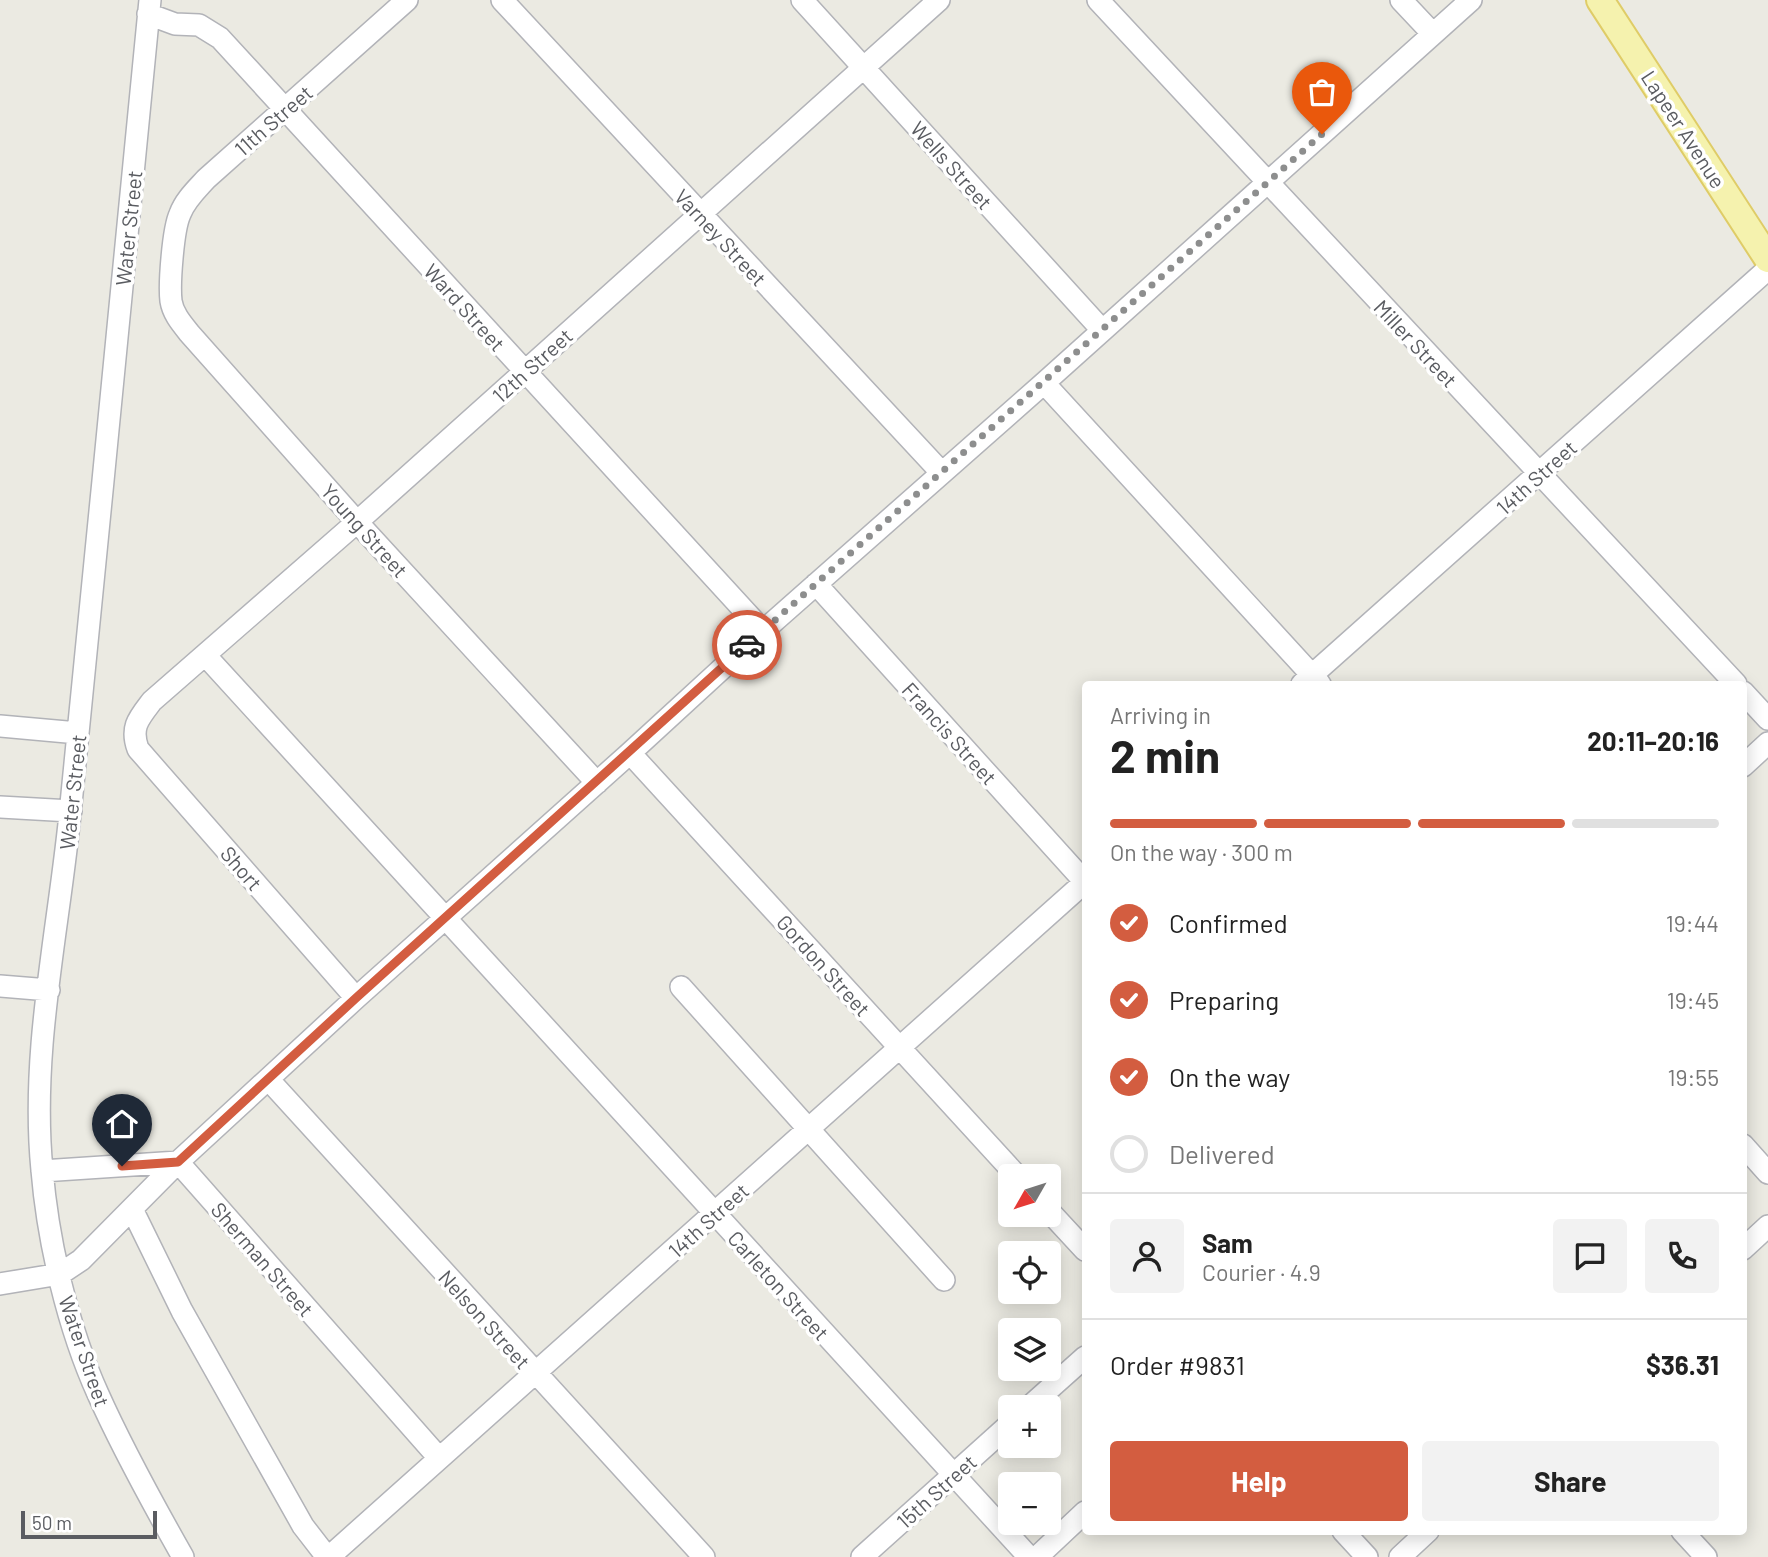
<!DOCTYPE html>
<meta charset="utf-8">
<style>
:root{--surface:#fff;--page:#f2f2f2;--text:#222;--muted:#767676;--line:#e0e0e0;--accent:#d35d40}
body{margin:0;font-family:Barlow,sans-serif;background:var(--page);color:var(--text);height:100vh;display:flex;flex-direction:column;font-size:26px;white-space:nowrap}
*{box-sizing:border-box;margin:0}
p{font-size:23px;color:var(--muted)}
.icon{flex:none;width:38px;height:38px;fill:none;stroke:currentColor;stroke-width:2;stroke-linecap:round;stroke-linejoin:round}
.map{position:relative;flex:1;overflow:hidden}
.details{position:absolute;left:1082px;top:681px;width:665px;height:854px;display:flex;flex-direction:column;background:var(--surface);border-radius:7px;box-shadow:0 4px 18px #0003}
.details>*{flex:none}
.needle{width:46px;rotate:231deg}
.controls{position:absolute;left:998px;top:1164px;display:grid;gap:14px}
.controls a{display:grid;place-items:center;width:63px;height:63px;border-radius:7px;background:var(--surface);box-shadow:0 4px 18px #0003;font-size:35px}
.scale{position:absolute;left:21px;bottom:18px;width:136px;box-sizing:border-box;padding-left:7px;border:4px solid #5a5c61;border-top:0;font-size:19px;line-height:24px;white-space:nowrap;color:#5a5c61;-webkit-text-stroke:5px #fff;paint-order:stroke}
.pin{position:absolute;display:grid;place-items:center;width:60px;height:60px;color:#fff;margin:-72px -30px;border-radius:50% 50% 50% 0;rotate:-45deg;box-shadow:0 0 7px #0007}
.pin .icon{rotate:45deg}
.courier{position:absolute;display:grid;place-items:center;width:70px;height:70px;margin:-35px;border:5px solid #d35d40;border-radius:50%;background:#fff;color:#222;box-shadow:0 2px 9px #0007}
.headline em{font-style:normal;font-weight:700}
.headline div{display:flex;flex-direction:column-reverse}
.headline{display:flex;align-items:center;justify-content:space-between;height:119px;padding:0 28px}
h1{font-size:46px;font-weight:700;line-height:52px}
.bar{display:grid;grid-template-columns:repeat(4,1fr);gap:10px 7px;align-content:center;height:84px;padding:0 28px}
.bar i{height:9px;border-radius:5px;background:var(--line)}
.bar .active{background:var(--accent)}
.bar p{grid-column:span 4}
.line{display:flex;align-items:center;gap:18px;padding:0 28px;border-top:2px solid var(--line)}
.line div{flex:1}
.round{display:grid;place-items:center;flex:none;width:74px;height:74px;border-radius:7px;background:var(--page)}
ol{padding:0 28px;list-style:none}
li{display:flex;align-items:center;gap:21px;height:77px}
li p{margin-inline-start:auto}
li .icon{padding:7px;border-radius:50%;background:var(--accent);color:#fff;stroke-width:4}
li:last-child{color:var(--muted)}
li i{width:38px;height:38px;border:4px solid var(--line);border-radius:50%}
.action{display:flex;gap:14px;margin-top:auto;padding:14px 28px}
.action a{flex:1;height:80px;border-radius:7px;background:var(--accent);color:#fff;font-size:28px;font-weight:700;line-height:80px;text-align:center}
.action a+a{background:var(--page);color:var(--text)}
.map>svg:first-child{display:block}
</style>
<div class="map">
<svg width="1768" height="1557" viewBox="0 0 1768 1557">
<rect width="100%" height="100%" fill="#ebeae2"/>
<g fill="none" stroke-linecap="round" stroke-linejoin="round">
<g stroke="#b2b3b8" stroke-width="24">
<path id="minor" d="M 150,0 C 125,268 97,536 71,804 C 60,925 30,1048 42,1170 C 48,1242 68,1328 98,1394 C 123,1450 153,1504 183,1557
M 407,0 L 206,179 C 197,189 185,200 180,214 C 173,229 169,284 171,301 C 173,314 182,324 190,334 L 357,522 L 597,783
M 502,0 L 941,472
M 802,0 L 1102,330
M 1098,0 L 1736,684
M 1401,0 L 1433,34
M 148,14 L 175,24 L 199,25 L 220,38 L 763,631
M 1044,383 L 1320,684
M 205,655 C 479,956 752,1258 1029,1557
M 1302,684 L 1768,269
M 1743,692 L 1768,719
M 0,726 L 78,733
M 630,753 L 1017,1176
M 1743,766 L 1768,743
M 0,807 L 71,811
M 0,986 L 49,990
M 681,987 L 944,1280
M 356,998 L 138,749 C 130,727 139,718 152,701 L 357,522 L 939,0
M 268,1079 L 704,1557
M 1743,1145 L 1768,1173
M 178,1162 L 439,1458
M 42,1171 L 178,1162
M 132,1209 L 182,1311 L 303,1526 L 327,1557
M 1048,1210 L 1085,1250
M 1743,1249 L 1768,1226
M 0,1284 L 60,1274 L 81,1260 L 178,1162 L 356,998 L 630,753 L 763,631 L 1044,383 L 1471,0
M 1029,1407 L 1085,1357
M 1343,1531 L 1367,1557
M 1682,1531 L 1706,1557
M 329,1557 L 1085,882 L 816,584
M 862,1557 L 1010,1424
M 1037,1557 L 1085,1512
M 1400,1557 L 1428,1531"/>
</g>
<g stroke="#dfcc67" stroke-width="30">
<path id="major" d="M 1600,0 L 1768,259"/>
</g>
<use href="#minor" stroke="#fff" stroke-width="21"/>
<use href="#major" stroke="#f5f2ae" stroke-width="26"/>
</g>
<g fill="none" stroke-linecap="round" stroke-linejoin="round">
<path stroke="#8d8e8e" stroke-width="7" stroke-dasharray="0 12.6" d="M 747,645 L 1322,134"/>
<path stroke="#d35d40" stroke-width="9" d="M 122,1166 L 178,1162 L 356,998 L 747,645"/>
</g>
<g text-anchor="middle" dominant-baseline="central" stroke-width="7" stroke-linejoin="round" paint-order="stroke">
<g font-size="21" fill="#5a5c61" stroke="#fff">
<text transform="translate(273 120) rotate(-41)">11th Street</text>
<text transform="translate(1684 129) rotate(57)">Lapeer Avenue</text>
<text transform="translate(952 165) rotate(48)">Wells Street</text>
<text transform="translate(128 228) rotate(-84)">Water Street</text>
<text transform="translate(721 237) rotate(47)">Varney Street</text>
<text transform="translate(465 307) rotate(48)">Ward Street</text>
<text transform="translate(1416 343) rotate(47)">Miller Street</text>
<text transform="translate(532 365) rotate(-42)">12th Street</text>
<text transform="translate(1536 477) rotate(-42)">14th Street</text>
<text transform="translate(365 530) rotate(48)">Young Street</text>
<text transform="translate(950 733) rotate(48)">Francis Street</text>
<text transform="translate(72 792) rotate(-84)">Water Street</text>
<text transform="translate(242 868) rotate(49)">Short</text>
<text transform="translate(824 965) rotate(48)">Gordon Street</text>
<text transform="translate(708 1220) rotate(-42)">14th Street</text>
<text transform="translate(263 1259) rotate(49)">Sherman Street</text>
<text transform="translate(779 1285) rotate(48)">Carleton Street</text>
<text transform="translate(485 1319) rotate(48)">Nelson Street</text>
<text transform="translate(85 1351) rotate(71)">Water Street</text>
<text transform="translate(936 1491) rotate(-42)">15th Street</text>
</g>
</g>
</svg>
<div class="controls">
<a><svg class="needle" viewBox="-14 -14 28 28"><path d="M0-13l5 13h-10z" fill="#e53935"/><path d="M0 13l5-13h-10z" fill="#767676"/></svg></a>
<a><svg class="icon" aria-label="locate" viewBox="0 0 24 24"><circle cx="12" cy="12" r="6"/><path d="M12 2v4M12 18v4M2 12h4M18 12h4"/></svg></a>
<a><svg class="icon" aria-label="layers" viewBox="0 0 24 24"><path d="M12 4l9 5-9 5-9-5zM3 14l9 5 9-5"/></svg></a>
<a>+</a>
<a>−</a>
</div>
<div class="scale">50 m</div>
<div class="pin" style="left:1322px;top:134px;background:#ea580c"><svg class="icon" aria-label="bag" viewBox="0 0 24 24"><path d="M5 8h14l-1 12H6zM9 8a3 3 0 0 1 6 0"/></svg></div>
<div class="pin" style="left:122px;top:1166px;background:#1f2937"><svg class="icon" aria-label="home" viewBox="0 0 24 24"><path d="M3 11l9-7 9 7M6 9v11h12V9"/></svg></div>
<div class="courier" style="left:747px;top:645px"><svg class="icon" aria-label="car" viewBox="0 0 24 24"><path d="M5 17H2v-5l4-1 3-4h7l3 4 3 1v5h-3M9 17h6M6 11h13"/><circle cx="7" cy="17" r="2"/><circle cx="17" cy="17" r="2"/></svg></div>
<section class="details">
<div class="headline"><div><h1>2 min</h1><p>Arriving in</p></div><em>20:11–20:16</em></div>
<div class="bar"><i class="active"></i><i class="active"></i><i class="active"></i><i></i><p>On the way · 300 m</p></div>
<ol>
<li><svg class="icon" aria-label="check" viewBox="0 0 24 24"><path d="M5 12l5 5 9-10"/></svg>Confirmed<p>19:44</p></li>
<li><svg class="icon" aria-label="check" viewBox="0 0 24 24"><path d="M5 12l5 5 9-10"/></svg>Preparing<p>19:45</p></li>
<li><svg class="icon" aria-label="check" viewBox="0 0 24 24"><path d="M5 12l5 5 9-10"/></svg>On the way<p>19:55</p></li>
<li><i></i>Delivered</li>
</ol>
<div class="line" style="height:126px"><a class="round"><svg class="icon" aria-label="person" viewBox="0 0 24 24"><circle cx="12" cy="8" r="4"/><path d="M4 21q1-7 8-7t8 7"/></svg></a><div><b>Sam</b><p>Courier · 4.9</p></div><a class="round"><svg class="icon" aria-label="chat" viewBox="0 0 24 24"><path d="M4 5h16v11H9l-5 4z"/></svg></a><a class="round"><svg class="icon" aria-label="phone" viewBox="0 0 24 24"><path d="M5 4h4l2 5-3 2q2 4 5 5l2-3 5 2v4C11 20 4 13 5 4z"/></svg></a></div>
<div class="line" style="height:91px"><div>Order #9831</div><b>$36.31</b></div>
<div class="action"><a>Help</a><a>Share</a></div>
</section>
</div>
